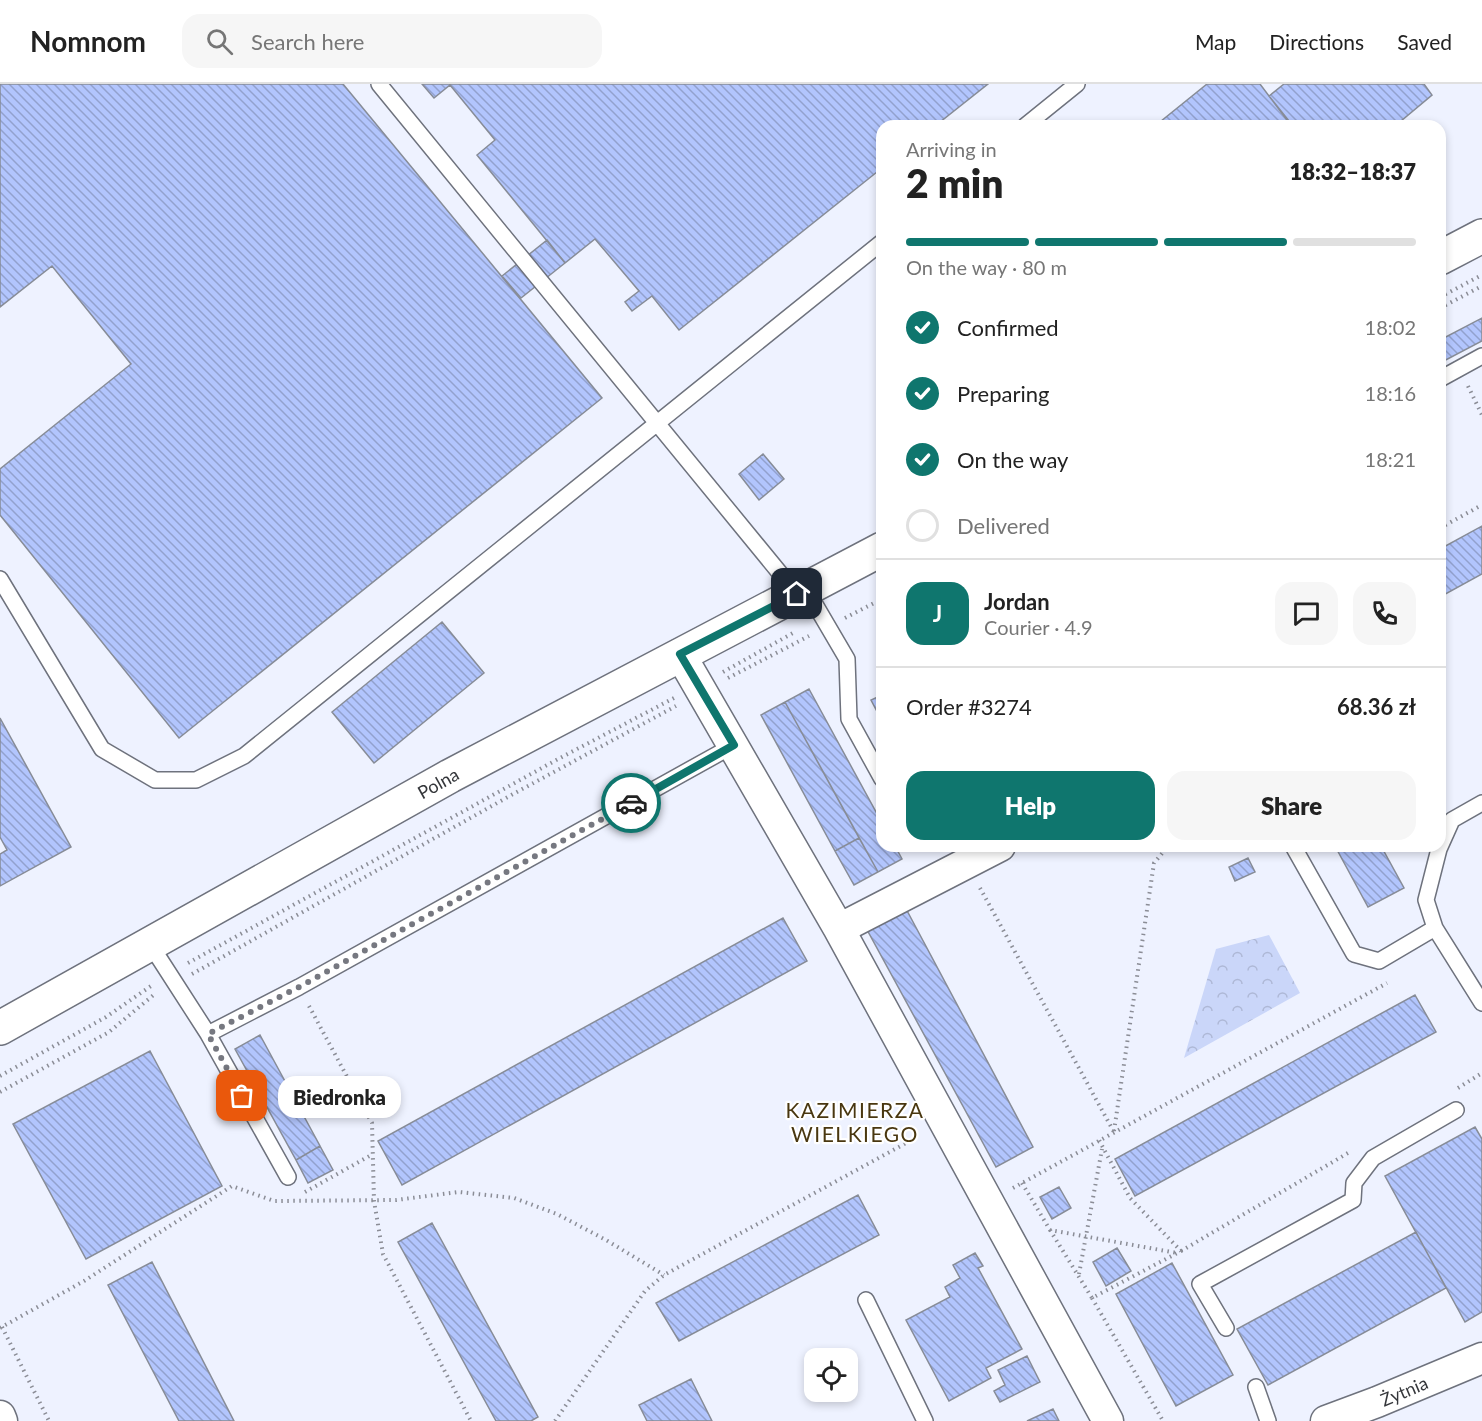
<!DOCTYPE html>
<meta charset="utf-8">
<style>
:root{--surface:#fff;--page:#f6f6f6;--text:#222;--muted:#767676;--line:#e0e0e0;--accent:#0f766e}
body{margin:0;font-family:Lato,sans-serif;background:var(--page);color:var(--text);height:100vh;display:flex;flex-direction:column;font-size:22px;white-space:nowrap}
*{box-sizing:border-box;margin:0}
p{font-size:20px;color:var(--muted)}
.icon{flex:none;width:33px;height:33px;fill:none;stroke:currentColor;stroke-width:2;stroke-linecap:round;stroke-linejoin:round}
.map{position:relative;flex:1;overflow:hidden}
.details{position:absolute;left:876px;top:36px;width:570px;height:732px;display:flex;flex-direction:column;background:var(--surface);border-radius:18px;box-shadow:0 3px 9px #0003}
.details>*{flex:none}
.tools{position:absolute;left:804px;top:1264px;display:grid;gap:12px}
.tools a{display:grid;place-items:center;width:54px;height:54px;border-radius:12px;background:var(--surface);box-shadow:0 3px 9px #0003;font-size:30px}
.pin{position:absolute;display:grid;place-items:center;width:51px;height:51px;color:#fff;margin:-26px;border-radius:12px;box-shadow:0 3px 9px #0006}
.courier{position:absolute;display:grid;place-items:center;width:60px;height:60px;margin:-30px;border:4px solid #0f766e;border-radius:50%;background:#fff;color:#222;box-shadow:0 2px 8px #0007}
.bubble{position:absolute;height:42px;border-radius:18px;background:var(--surface);box-shadow:0 3px 9px #0003;font-size:20px;font-weight:800;line-height:42px;text-align:center}
.overview em{font-style:normal;font-weight:800}
.overview div{display:flex;flex-direction:column-reverse}
.overview{display:flex;align-items:center;justify-content:space-between;height:102px;padding:0 30px}
h1{font-size:39px;font-weight:800;line-height:45px}
.bar{display:grid;grid-template-columns:repeat(4,1fr);gap:9px 6px;align-content:center;height:72px;padding:0 30px}
.bar i{height:8px;border-radius:4px;background:var(--line)}
.bar .selected{background:var(--accent)}
.bar p{grid-column:span 4}
.line{display:flex;align-items:center;gap:15px;padding:0 30px;border-top:2px solid var(--line)}
.line div{flex:1}
.round{display:grid;place-items:center;flex:none;width:63px;height:63px;border-radius:18px;background:var(--page)}
ol{padding:0 30px;list-style:none}
li{display:flex;align-items:center;gap:18px;height:66px}
li p{margin-inline-start:auto}
li .icon{padding:6px;border-radius:50%;background:var(--accent);color:#fff;stroke-width:4}
li:last-child{color:var(--muted)}
li i{width:33px;height:33px;border:3px solid var(--line);border-radius:50%}
.button{display:flex;gap:12px;margin-top:auto;padding:12px 30px}
.button a{flex:1;height:69px;border-radius:18px;background:var(--accent);color:#fff;font-size:24px;font-weight:800;line-height:69px;text-align:center}
.button a+a{background:var(--page);color:var(--text)}
header{display:flex;align-items:center;gap:36px;box-sizing:border-box;height:84px;padding:0 30px;background:var(--surface);border-bottom:2px solid var(--line)}
header strong{font-size:28px}
nav{display:flex;gap:33px;margin-inline-start:auto;font-size:21px}
.search{width:420px;height:54px;background:var(--page);display:flex;align-items:center;gap:15px;box-sizing:border-box;padding:0 21px;border-radius:18px;color:var(--muted);font-size:22px}
.map>svg:first-child{display:block}
</style>
<header>
<strong>Nomnom</strong>
<div class="search"><svg class="icon" aria-label="search" viewBox="0 0 24 24"><circle cx="10" cy="10" r="6"/><path d="M15 15l6 6"/></svg>Search here</div>
<nav><a>Map</a><a>Directions</a><a>Saved</a></nav>
</header>
<div class="map">
<svg width="1482" height="1337" viewBox="0 0 1482 1337">
<defs>
<pattern id="park-crowns" width="20" height="18" patternUnits="userSpaceOnUse" patternTransform="scale(1.5)"><rect width="20" height="18" fill="#cad6f9"/><path d="M2 6a3 3 0 1 1 6 0M12 15a3 3 0 1 1 6 0" fill="none" stroke="#aeb8d6"/></pattern>
<pattern id="building-back-hatch" width="6" height="6" patternUnits="userSpaceOnUse" patternTransform="scale(1.5)"><rect width="6" height="6" fill="#b2c5fd"/><path d="M-1 5l2 2M0 0l6 6M5-1l2 2" fill="none" stroke="#92a1ce"/></pattern>
</defs>
<rect width="100%" height="100%" fill="#eef2ff"/>
<path fill="url(#park-crowns)" d="M 1269,851 L 1300,909 L 1184,974 L 1216,865 Z"/>
<path fill="url(#building-back-hatch)" stroke="#878c97" stroke-width="1.5" d="M 0,0 L 343,0 L 602,314 L 179,654 L 0,431 L 0,385 L 131,280 L 52,182 L 0,223 Z
M 422,0 L 988,0 L 935,42 L 882,42 L 882,84 L 679,246 L 652,212 L 632,227 L 625,218 L 639,207 L 595,155 L 565,179 L 477,71 L 495,56 L 450,1 L 434,14 Z
M 422,0 L 988,0 L 935,42 L 882,42 L 882,84 L 679,246 L 652,212 L 632,227 L 625,218 L 639,207 L 595,155 L 565,179 L 477,71 L 495,56 L 450,1 L 434,14 Z
M 1207,0 L 1260,0 L 1287,36 L 1280,42 L 1155,42 Z
M 1284,0 L 1424,0 L 1432,11 L 1395,42 L 1293,42 L 1269,12 Z
M 547,156 L 565,179 L 521,214 L 502,192 Z
M 1482,234 L 1482,257 L 1440,279 L 1440,256 Z
M 763,370 L 784,395 L 759,416 L 739,390 Z
M 1482,442 L 1482,490 L 1440,513 L 1440,465 Z
M 442,538 L 484,589 L 374,679 L 332,628 Z
M 809,605 L 882,739 L 882,762 L 895,762 L 902,775 L 878,788 L 785,618 Z
M 882,611 L 882,637 L 871,616 Z
M 785,618 L 859,754 L 835,767 L 761,631 Z
M 0,634 L 71,763 L 0,802 L 0,770 L 7,766 L 0,753 Z
M 859,754 L 878,788 L 854,801 L 835,767 Z
M 1335,762 L 1381,762 L 1404,804 L 1368,823 Z
M 1248,774 L 1255,788 L 1235,797 L 1229,783 Z
M 904,821 L 1033,1063 L 996,1083 L 865,842 Z
M 783,834 L 807,877 L 402,1101 L 378,1057 Z
M 1415,911 L 1436,948 L 1135,1112 L 1115,1075 Z
M 260,951 L 320,1062 L 296,1076 L 235,965 Z
M 150,967 L 222,1102 L 86,1175 L 13,1040 Z
M 1475,1043 L 1482,1055 L 1482,1228 L 1465,1238 L 1385,1092 Z
M 320,1062 L 333,1086 L 308,1099 L 296,1076 Z
M 1059,1103 L 1071,1124 L 1052,1135 L 1040,1113 Z
M 858,1111 L 879,1151 L 679,1257 L 656,1219 Z
M 432,1139 L 538,1333 L 531,1337 L 496,1337 L 398,1158 Z
M 1416,1148 L 1446,1204 L 1268,1301 L 1237,1245 Z
M 1117,1164 L 1131,1187 L 1106,1202 L 1093,1178 Z
M 975,1169 L 983,1182 L 978,1184 L 1022,1265 L 986,1284 L 991,1294 L 949,1317 L 906,1236 L 950,1213 L 945,1203 L 960,1194 L 953,1181 Z
M 152,1178 L 234,1337 L 179,1337 L 108,1201 Z
M 1172,1179 L 1233,1291 L 1176,1322 L 1116,1210 Z
M 1027,1272 L 1040,1298 L 1000,1318 L 994,1307 L 1005,1301 L 998,1286 Z
M 691,1295 L 712,1337 L 647,1337 L 639,1321 Z
M 1053,1325 L 1059,1337 L 1027,1337 Z"/>
<g fill="none" stroke-linecap="round" stroke-linejoin="round">
<g stroke="#6e727d" stroke-width="18">
<path id="lane" d="M 379,0 L 797,510
M 1025,42 L 1077,0
M 1440,295 L 1482,272
M 0,495 L 102,665 L 155,696 L 196,696 L 244,672 L 882,158
M 806,505 L 847,575 L 849,635 L 882,695
M 1293,762 L 1354,870 L 1379,877 L 1435,844 L 1482,919
M 1435,844 L 1426,816 L 1439,765 L 1452,736 L 1482,719
M 150,860 L 208,950 L 288,1093
M 208,950 L 299,903 L 734,661
M 866,1216 L 925,1337
M 1226,1244 L 1200,1200 L 1353,1116 L 1354,1099 L 1373,1074 L 1456,1026
M 1256,1303 L 1268,1337"/>
</g>
<g stroke="#6e727d" stroke-width="33">
<path id="street" d="M 680,570 L 839,845 L 1108,1337
M 839,845 L 1000,762
M 0,1332 L 2,1337
M 1326,1337 L 1377,1318 L 1482,1274"/>
</g>
<g stroke="#6e727d" stroke-width="36">
<path id="secondary" d="M 1440,174 L 1482,152
M 0,944 L 450,692 L 882,465"/>
</g>
<path stroke="#8b8d96" stroke-width="4" stroke-dasharray="1.5 4.5" stroke-linecap="butt" d="M 1440,213 L 1482,191
M 1440,224 L 1482,202
M 1468,302 L 1482,331
M 1440,444 L 1482,421
M 845,534 L 882,515
M 723,588 L 793,549
M 728,594 L 809,552
M 980,804 L 1114,1048
M 188,879 L 560,674 L 674,614
M 192,890 L 515,709 L 676,622
M 309,922 L 372,1039 L 374,1117 L 383,1170 L 471,1337
M 0,992 L 106,933 L 151,902
M 1458,1004 L 1482,989
M 0,1008 L 109,948 L 156,909
M 1114,1047 L 1154,779 L 1165,766 L 1163,762
M 1022,1099 L 1050,1146 L 1177,1169
M 1013,1104 L 1387,899
M 305,1108 L 373,1070
M 1050,1146 L 1092,1214 L 1181,1167 L 1130,1114 L 1099,1056
M 1181,1167 L 1348,1069
M 1079,1190 L 1102,1065
M 1092,1214 L 1163,1337
M 2,1243 L 49,1337
M 0,1244 L 84,1197 L 232,1102 L 274,1117 L 396,1116 L 459,1108 L 514,1114 L 557,1130 L 606,1156 L 664,1191
M 555,1337 L 645,1207 L 664,1191 L 919,1052"/>
<use href="#lane" stroke="#fff" stroke-width="15"/>
<use href="#street" stroke="#fff" stroke-width="30"/>
<use href="#secondary" stroke="#fff" stroke-width="33"/>
</g>
<g fill="none" stroke-linecap="round" stroke-linejoin="round">
<path stroke="#767880" stroke-width="6" stroke-dasharray="0 10.8" d="M 242,1012 L 208,950 L 299,903 L 631,719"/>
<path stroke="#0f766e" stroke-width="8" d="M 631,719 L 734,661 L 680,570 L 797,510"/>
</g>
<g text-anchor="middle" dominant-baseline="central" stroke-width="4.5" stroke-linejoin="round" paint-order="stroke">
<g font-size="18" fill="#35373b" stroke="#fff">
<text transform="translate(438 699) rotate(-29)">Polna</text>
<text transform="translate(1404 1307) rotate(-23)">Żytnia</text>
</g>
<g font-size="21" letter-spacing="1.5" fill="#493710" stroke="#fff">
<text x="855" y="1025">KAZIMIERZA<tspan x="855" dy="24">WIELKIEGO</tspan></text>
</g>
</g>
</svg>
<div class="tools">
<a><svg class="icon" aria-label="locate" viewBox="0 0 24 24"><circle cx="12" cy="12" r="6"/><path d="M12 2v4M12 18v4M2 12h4M18 12h4"/></svg></a>
</div>
<div class="pin" style="left:242px;top:1012px;background:#ea580c"><svg class="icon" aria-label="bag" viewBox="0 0 24 24"><path d="M5 8h14l-1 12H6zM9 8a3 3 0 0 1 6 0"/></svg></div>
<div class="pin" style="left:797px;top:510px;background:#1f2937"><svg class="icon" aria-label="home" viewBox="0 0 24 24"><path d="M3 11l9-7 9 7M6 9v11h12V9"/></svg></div>
<div class="courier" style="left:631px;top:719px"><svg class="icon" aria-label="car" viewBox="0 0 24 24"><path d="M5 17H2v-5l4-1 3-4h7l3 4 3 1v5h-3M9 17h6M6 11h13"/><circle cx="7" cy="17" r="2"/><circle cx="17" cy="17" r="2"/></svg></div>
<div class="bubble" style="left:278px;top:992px;width:123px">Biedronka</div>
<section class="details">
<div class="overview"><div><h1>2 min</h1><p>Arriving in</p></div><em>18:32–18:37</em></div>
<div class="bar"><i class="selected"></i><i class="selected"></i><i class="selected"></i><i></i><p>On the way · 80 m</p></div>
<ol>
<li><svg class="icon" aria-label="check" viewBox="0 0 24 24"><path d="M5 12l5 5 9-10"/></svg>Confirmed<p>18:02</p></li>
<li><svg class="icon" aria-label="check" viewBox="0 0 24 24"><path d="M5 12l5 5 9-10"/></svg>Preparing<p>18:16</p></li>
<li><svg class="icon" aria-label="check" viewBox="0 0 24 24"><path d="M5 12l5 5 9-10"/></svg>On the way<p>18:21</p></li>
<li><i></i>Delivered</li>
</ol>
<div class="line" style="height:108px"><b class="round" style="background:var(--accent);color:#fff">J</b><div><b>Jordan</b><p>Courier · 4.9</p></div><a class="round"><svg class="icon" aria-label="chat" viewBox="0 0 24 24"><path d="M4 5h16v11H9l-5 4z"/></svg></a><a class="round"><svg class="icon" aria-label="phone" viewBox="0 0 24 24"><path d="M5 4h4l2 5-3 2q2 4 5 5l2-3 5 2v4C11 20 4 13 5 4z"/></svg></a></div>
<div class="line" style="height:78px"><div>Order #3274</div><b>68.36 zł</b></div>
<div class="button"><a>Help</a><a>Share</a></div>
</section>
</div>
